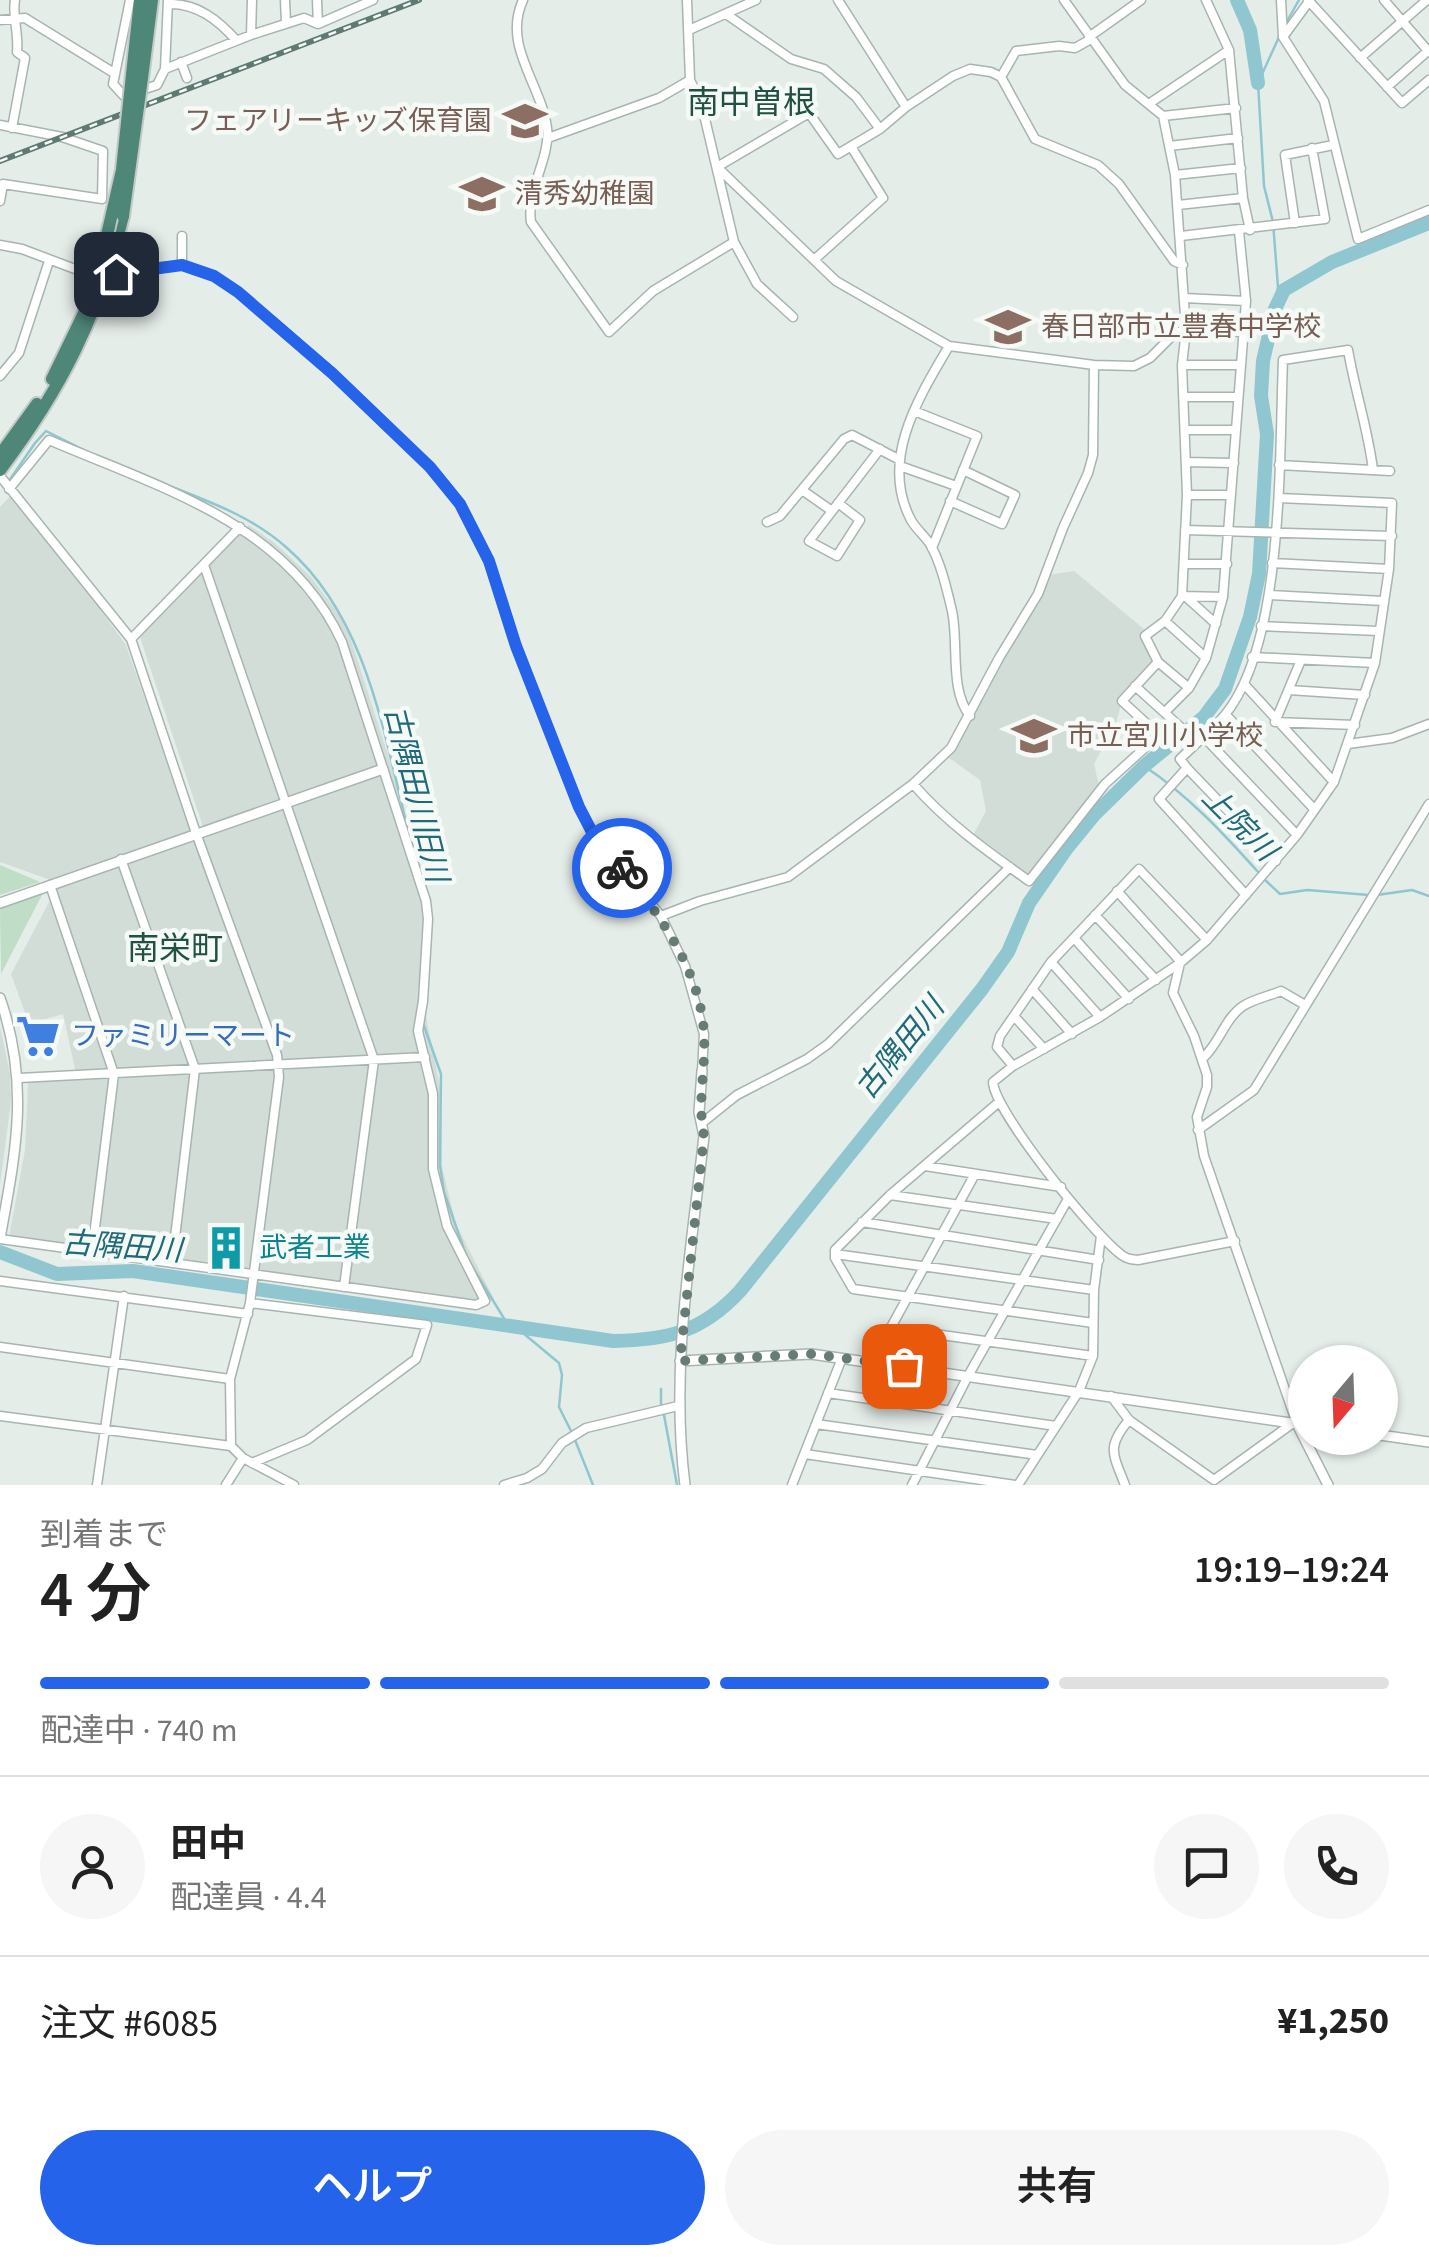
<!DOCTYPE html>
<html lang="ja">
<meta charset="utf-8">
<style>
:root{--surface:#fff;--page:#f6f6f6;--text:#222;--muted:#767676;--line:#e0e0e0;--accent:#2563eb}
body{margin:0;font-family:"Source Sans 3","Noto Sans JP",sans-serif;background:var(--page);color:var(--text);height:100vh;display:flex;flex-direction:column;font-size:38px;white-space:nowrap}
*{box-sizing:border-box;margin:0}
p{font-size:32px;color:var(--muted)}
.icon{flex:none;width:55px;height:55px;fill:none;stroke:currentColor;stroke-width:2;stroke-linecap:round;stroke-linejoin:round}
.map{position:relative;height:1485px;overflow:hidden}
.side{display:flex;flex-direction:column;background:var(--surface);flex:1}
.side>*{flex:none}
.needle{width:65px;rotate:199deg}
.buttons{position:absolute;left:1288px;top:1345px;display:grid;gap:20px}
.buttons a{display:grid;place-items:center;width:110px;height:110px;border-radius:50%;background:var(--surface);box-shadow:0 2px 8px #0004;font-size:50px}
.pin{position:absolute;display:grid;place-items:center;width:85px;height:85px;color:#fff;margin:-42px;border-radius:20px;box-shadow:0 5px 15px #0006}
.courier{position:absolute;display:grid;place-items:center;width:100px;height:100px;margin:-50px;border:8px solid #2563eb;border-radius:50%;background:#fff;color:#222;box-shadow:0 2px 12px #0007}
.overview em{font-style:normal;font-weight:600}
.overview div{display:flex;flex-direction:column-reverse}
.overview{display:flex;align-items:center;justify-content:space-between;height:170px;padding:0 40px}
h1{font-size:65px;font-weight:600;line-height:75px}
.bar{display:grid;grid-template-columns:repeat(4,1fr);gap:15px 10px;align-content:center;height:120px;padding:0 40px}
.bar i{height:12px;border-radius:8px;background:var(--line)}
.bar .active{background:var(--accent)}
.bar p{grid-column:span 4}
.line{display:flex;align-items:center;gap:25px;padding:0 40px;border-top:2px solid var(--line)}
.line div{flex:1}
.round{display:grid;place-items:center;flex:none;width:105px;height:105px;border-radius:52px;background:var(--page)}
.action{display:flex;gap:20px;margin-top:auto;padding:20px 40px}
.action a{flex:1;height:115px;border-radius:60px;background:var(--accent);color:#fff;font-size:40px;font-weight:600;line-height:115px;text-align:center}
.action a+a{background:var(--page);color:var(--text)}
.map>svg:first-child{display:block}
</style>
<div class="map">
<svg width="1429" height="1485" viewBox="0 0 1429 1485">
<rect width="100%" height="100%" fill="#e5ede9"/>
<path fill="#d3ddd8" d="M 13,493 L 104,605 L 100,609 L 126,645 L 192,834 L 204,830 L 140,637 L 249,525 L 276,544 L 311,577 L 340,616 L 351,640 L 392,767 L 426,901 L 423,1001 L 441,1092 L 442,1167 L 456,1224 L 494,1299 L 485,1303 L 9,1237 L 25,1150 L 28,1082 L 77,1078 L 63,1014 L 29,1024 L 11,974 L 59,883 L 0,862 L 0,507 Z
M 1074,571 L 1150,634 L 1146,636 L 1158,662 L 1122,701 L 1116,723 L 1094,764 L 1100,790 L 1029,881 L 971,839 L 986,811 L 980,780 L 945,755 L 1047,575 Z
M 0,1026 L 10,1074 L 11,1102 L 0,1185 Z"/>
<path fill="#bfddc7" d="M 0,865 L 40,882 L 0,895 Z
M 43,893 L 1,974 L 0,909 Z"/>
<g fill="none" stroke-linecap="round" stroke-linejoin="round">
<path stroke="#8fc6d0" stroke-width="2.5" d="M 1285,25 L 1299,0
M 1275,309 L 1278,287 L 1273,222 L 1264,186 L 1258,83 L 1279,37
M 9,481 L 35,443 L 46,431 L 86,451
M 172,487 C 213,503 254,518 287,548 C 369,619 385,741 411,842
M 1144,766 C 1189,796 1223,833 1259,873
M 1264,879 L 1280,894 L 1307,890 L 1369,895
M 1377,895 L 1412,890 L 1429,896
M 423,1023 L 441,1074 L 440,1165 L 444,1192 L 467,1258 L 508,1325 L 523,1333 L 559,1363 L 562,1375 L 559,1407 L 572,1433
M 661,1389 L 661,1404
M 664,1415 L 677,1485
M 575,1440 L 593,1485"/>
<path stroke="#8fc6d0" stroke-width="14" d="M 1237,0 L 1250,30 L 1258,83
M 0,1252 L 57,1274 L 133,1271 L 613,1341 C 668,1340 702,1332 740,1291 L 982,989 L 1008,952 L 1029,903 L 1067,848 L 1094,815 L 1144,766 L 1204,717 L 1225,689 L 1250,617 L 1259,574 L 1267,434 L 1261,396 L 1263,361 L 1275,309 L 1284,290 L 1332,262 L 1429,223"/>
<g stroke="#a7b5b0" stroke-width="11">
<path id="minor" d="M 130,0 L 113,84 L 124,96 L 157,85 L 165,69
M 168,0 L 165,69 L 251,35
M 252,0 L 251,35 L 304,18 L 318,24 L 373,0
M 285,0 L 286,23
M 317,0 L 318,24
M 523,0 C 502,46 541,83 547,128 C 551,157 526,190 531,222 L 609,332 L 653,291 L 734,242
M 687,0 L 690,80 L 702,106 L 734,242 L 757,284 L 793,317
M 838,0 L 906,107
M 1206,0 L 1229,50 L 1243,198 L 1250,230
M 1281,0 L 1283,37 L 1324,101 L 1358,239 L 1429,210
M 1308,0 L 1402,103 L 1429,80
M 1384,0 L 1429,52
M 168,4 C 197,3 218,20 236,40
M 726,14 L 791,59 L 824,69 L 856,97 L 880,129
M 0,20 L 25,18 L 114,73
M 689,30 L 756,0
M 1089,37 L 1141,0
M 1283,37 L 1310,0
M 1360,58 L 1427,0
M 181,62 L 187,78
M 1001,77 L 1016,51 L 1059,46 L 1075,48 L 1091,39
M 1387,87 L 1429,50
M 1150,103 L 1229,50
M 1163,116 L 1236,108
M 0,125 L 62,137 L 103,151 L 102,199 L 3,184 L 0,201
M 12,128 L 25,58 L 17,52 C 19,32 12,18 15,0
M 548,138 L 659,98 L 690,80
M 1169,146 L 1238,138
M 717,167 L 809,113 L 838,154 L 880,129 L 906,107 L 953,76 L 970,69 L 991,72 L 1001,77 L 1035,139 L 1098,165 L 1119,184 L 1174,261 L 1183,265
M 717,167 L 836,281 L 949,346 L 1094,365 L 1134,366 L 1150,358 L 1175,333 L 1186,330 L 1242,332
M 1175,175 L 1241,168
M 1178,205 L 1243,198
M 1295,223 L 1285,155 L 1333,145
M 182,236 L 182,265
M 1181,236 L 1325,219 L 1312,148
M 0,245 L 22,249 L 91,275 L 182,265 L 214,276 L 238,292 L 333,374 L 429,467 L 460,504 L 489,561 L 516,646 L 579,807 L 593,834 L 661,916 L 685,966 L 704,1034 L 702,1071
M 815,259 L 883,198 L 852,148
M 1184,298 L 1246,301
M 949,346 C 919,397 879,460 911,520 C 916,529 924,535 930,544 C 941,563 947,590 952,611 C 959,643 949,690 970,716
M 1182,365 L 1240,365
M 0,376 L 19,353 L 49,261
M 1184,397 L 1238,397
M 914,411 L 977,436 L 932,548
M 1186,430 L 1236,430
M 1186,462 L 1234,463
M 1279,465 L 1390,471
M 900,466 L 956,486
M 0,476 L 131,639 L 196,833 L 277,1055 L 279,1077 L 250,1303 L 230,1379 L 231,1446
M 802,490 L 832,511
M 1187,495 L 1231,495
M 950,501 L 1002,524 L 1015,495 L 963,470
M 838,503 L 860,520 L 837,556 L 809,541 L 880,449
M 767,522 L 780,516 L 844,439 L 852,435 L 900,460
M 1185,530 L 1392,536
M 1272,563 L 1389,569
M 1184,564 L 1227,564
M 204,565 L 374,1060 L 344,1287
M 1269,595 L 1383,601
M 1183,596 L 1223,597
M 1185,596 L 1216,624
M 1165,621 L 1206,658
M 1261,626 L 1379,631
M 131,639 L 240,527
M 1252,657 L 1375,663
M 1301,660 L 1275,722 L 1355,725
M 1158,662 L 1189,688 L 1165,712
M 1244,684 L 1334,782
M 1135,686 L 1197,742
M 1189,688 L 1206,658 L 1223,597 L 1246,301 L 1239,231
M 1289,690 L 1365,695
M 1226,715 L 1314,809
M 1203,736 L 1297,835
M 1348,744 L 1392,738 L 1429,724
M 1187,768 L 1276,861
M 913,784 C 947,823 987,851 1029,881 L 1105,784 L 1159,735 L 1122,701 L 1158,662 L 1145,636 L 1165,621 L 1182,596 L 1187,495 L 1182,365 L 1186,330 L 1175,175 L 1163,116 L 1125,85 L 1064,0
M 121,859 L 195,1069 L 172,1263
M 50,885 L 114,1074 L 92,1252
M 1117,891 L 1181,962
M 1246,895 L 1159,799 L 1187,768 L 1180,759 C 1194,745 1211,731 1224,716 C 1285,644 1279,453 1283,360 L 1348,350 C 1355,391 1368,429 1373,470
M 1095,915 L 1156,980
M 661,916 L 700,901 L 788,877 L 913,784 L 951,748 L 999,658 L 1038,594 L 1063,528 L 1088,473 L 1093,455 L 1094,365
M 1074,938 L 1129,999
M 1051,962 L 1100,1017
M 1180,963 L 1173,993 L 1194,1036 L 1207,1075 L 1207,1087 L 1197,1117 L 1204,1156 L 1297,1424
M 1032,989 L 1072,1034
M 1014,1016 L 1044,1049
M 1203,1058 C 1219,1044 1225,1018 1243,1006 C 1254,999 1269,996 1281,991 L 1305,1005
M 1013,1066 L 997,1047 L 1000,1036 L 1051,962 L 1139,869 L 1207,940
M 19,1078 L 425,1057
M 999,1102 L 890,1195 L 835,1250 L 835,1258 L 853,1289 L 1093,1323
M 702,1123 L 737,1095 L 807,1059 L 828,1044 L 1010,867
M 1198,1130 L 1254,1090 L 1429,804
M 925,1166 L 1061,1187
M 890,1195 L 1057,1219
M 862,1222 L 1099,1260
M 0,1239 L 476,1305 L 485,1301 L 447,1226 L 433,1169 L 433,1094 L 418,1031 L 423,1001 L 428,919 L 426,901 L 342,642 C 287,523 161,488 49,440 L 9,489
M 1235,1241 L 1138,1260 C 1131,1259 1129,1260 1123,1256 C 1096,1238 994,1111 993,1082 L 1013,1066 L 1100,1017 L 1180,963 L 1207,940 L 1297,835 L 1334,782 L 1375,663 L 1389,569 L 1392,503 L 1279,498
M 835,1254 L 1094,1290
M 0,1281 L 248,1314
M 250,1303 L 427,1325 L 416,1359 L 307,1440 L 252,1463
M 891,1328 L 1093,1356
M 0,1347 L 230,1379
M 872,1362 L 975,1174
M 828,1393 L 1056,1426
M 1111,1396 L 1129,1420 L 1214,1480 L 1293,1423
M 0,1416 L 231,1446 L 243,1458 L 294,1485
M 816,1424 L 1037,1455
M 805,1454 L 1015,1485
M 97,1485 L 124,1296
M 226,1485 L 243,1458
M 504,1485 L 527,1478 L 542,1469 L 562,1443 L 586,1428 L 678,1406
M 792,1485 L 842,1358
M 912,1485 L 968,1376 L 1068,1199
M 1018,1485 L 1079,1391 L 1093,1356 L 1094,1290 L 1101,1236
M 1125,1485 C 1113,1454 1106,1447 1129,1420"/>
</g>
<g stroke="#a7b5b0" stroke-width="12">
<path id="tertiary" d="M 0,903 L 383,769
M 0,998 C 30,1084 16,1151 0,1238
M 680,1361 L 811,1354 L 1305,1425
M 1297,1424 L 1328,1485
M 1380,1435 L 1429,1442
M 685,1485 C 670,1368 691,1252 704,1136 L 699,1112 L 702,1071"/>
</g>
<g stroke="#c2c9c7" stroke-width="16">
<path id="trunk" d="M 132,75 L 140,0
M 142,78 L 152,0
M 52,379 L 84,313 L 101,261
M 0,455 L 37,404
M 0,470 C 63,387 97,317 123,216"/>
</g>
<use href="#minor" stroke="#fff" stroke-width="8"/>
<use href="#tertiary" stroke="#fff" stroke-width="9"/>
<use href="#trunk" stroke="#4e8678" stroke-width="12"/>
<g stroke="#5f7a73" stroke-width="6">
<path id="rail" d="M 0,161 L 419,0"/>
</g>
<use href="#rail" stroke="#f5faf7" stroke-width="2.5" stroke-dasharray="8" stroke-linecap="butt"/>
<g stroke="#c2c9c7" stroke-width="16" stroke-linecap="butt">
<path id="trunk-bridge" d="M 123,216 L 142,78
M 101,261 L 122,170 L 132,75"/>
</g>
<use href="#trunk-bridge" stroke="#4e8678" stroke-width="12"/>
</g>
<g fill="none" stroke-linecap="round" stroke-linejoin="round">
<path stroke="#687c76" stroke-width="10" stroke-dasharray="0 18" d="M 622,868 C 660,915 701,972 704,1034 C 706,1069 697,1101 704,1136 L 680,1361 L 811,1354 L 904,1366"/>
<path stroke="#2563eb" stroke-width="12" d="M 116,274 L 182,265 L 214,276 L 238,292 L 333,374 L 430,467 L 460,504 L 489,561 L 516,646 L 579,807 L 593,834 L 622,868"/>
</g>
<defs>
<g id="school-bare" transform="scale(3.45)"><path d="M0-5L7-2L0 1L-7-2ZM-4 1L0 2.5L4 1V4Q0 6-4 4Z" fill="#8d6e63" stroke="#f5faf7" stroke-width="2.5" paint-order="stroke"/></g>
<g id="supermarket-bare" transform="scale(3.45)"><path d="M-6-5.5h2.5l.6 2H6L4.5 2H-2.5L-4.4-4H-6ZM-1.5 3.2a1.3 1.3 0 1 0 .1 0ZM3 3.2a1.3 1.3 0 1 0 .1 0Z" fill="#3f7fe0" stroke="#f5faf7" stroke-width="2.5" paint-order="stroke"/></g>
<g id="building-bare" transform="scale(3.45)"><path d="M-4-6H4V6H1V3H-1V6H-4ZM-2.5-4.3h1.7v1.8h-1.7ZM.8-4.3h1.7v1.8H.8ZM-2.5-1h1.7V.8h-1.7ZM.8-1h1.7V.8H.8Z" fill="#0f9aa8" stroke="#f5faf7" stroke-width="2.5" paint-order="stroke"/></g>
</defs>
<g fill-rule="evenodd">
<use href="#school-bare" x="525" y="121"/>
<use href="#school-bare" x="482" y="194"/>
<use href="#school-bare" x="1008" y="327"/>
<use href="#school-bare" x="1034" y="736"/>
<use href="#supermarket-bare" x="38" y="1036"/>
<use href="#building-bare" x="226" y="1248"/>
</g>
<g text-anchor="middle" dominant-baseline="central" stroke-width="9" stroke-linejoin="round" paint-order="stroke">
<g font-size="28" fill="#785e54" stroke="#f5faf7" text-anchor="start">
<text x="492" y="121" text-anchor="end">フェアリーキッズ保育園</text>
<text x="515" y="194">清秀幼稚園</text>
<text x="1041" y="327">春日部市立豊春中学校</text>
<text x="1067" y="736">市立宮川小学校</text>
</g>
<g font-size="28" fill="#366cbe" stroke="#f5faf7" text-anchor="start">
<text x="71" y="1036">ファミリーマート</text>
</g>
<g font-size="28" fill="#0d838f" stroke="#f5faf7" text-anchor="start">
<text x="259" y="1248">武者工業</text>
</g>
<g font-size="30" font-style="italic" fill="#206a79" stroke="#f5faf7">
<text transform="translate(416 794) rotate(76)">古隅田川旧川</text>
<text transform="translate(1239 824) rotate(45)">上院川</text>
<text transform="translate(900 1048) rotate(-51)">古隅田川</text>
<text transform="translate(122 1247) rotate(4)">古隅田川</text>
</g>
<g font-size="32" fill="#215045" stroke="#f5faf7">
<text x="751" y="103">南中曽根</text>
<text x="175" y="949">南栄町</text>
</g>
</g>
</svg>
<div class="buttons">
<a><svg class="needle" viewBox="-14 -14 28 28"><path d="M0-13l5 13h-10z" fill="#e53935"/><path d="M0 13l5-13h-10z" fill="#767676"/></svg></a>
</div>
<div class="pin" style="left:904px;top:1366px;background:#ea580c"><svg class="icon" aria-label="bag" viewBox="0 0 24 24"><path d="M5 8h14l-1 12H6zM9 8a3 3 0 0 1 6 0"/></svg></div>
<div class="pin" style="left:116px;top:274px;background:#1f2937"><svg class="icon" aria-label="home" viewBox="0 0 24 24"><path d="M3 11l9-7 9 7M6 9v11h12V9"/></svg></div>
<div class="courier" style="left:622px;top:868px"><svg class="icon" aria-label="bike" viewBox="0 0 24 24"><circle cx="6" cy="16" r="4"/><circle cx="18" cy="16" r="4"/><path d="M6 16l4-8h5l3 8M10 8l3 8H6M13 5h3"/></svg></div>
</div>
<section class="side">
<div class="overview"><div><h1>4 分</h1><p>到着まで</p></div><em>19:19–19:24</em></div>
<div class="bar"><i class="active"></i><i class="active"></i><i class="active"></i><i></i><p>配達中 · 740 m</p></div>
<div class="line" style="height:180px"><a class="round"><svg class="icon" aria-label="person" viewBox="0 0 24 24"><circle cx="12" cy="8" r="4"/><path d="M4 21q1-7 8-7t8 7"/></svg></a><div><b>田中</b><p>配達員 · 4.4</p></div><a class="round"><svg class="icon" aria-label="chat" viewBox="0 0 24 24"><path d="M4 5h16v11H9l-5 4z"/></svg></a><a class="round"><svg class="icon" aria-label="phone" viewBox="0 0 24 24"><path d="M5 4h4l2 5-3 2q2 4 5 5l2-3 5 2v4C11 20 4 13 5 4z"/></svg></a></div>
<div class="line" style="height:130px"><div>注文 #6085</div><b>¥1,250</b></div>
<div class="action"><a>ヘルプ</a><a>共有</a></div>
</section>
